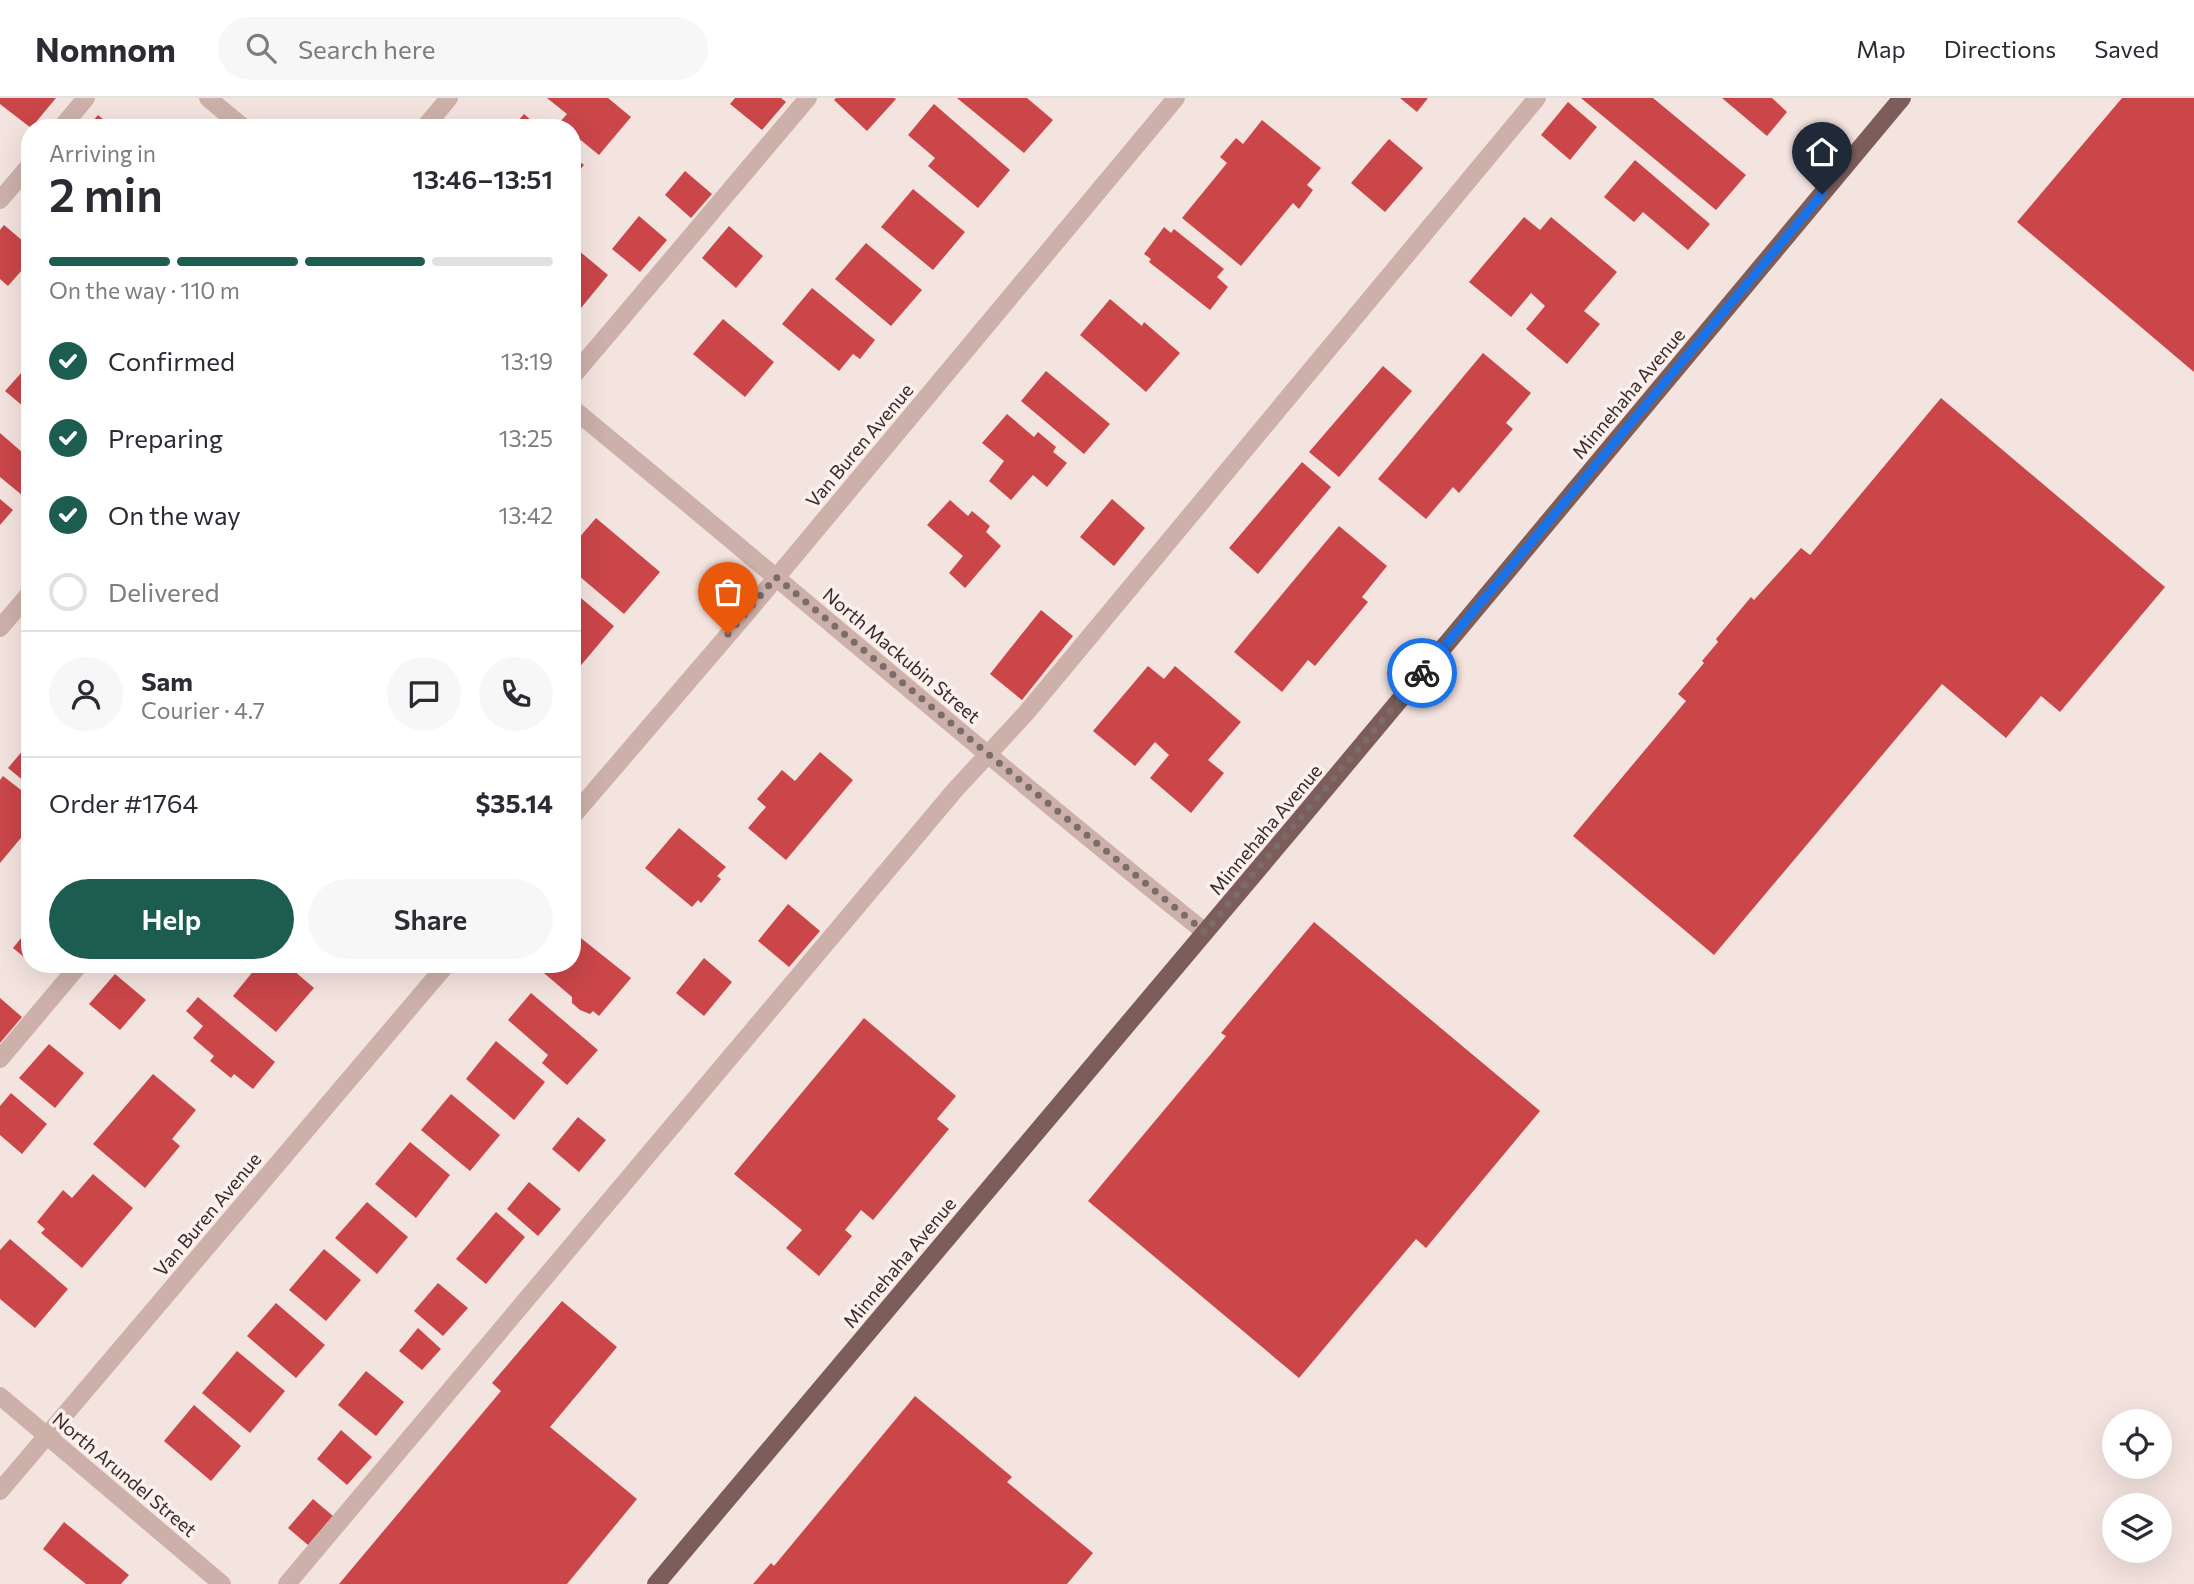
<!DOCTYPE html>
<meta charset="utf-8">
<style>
:root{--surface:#fff;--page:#f7f7f7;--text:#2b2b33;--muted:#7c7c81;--line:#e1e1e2;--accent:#1d5d50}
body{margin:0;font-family:Commissioner,sans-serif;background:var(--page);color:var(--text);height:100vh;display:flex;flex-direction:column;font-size:26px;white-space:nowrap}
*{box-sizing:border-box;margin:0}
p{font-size:23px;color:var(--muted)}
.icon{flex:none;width:38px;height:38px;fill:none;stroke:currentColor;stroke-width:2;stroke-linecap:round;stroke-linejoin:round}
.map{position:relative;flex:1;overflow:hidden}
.side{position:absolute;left:21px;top:21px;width:560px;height:854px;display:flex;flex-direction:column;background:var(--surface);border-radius:28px;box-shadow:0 7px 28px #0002}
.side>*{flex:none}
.controls{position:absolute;left:2102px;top:1311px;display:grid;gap:14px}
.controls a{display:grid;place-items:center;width:70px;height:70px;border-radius:50%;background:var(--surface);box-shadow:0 7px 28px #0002;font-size:35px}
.pin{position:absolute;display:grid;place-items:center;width:60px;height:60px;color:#fff;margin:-72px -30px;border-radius:50% 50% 50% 0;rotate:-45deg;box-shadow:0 0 7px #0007}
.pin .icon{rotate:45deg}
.courier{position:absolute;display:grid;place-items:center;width:70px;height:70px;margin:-35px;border:5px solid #1a73e8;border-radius:50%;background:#fff;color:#222;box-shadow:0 2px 9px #0007}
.overview em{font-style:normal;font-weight:600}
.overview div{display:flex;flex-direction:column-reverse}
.overview{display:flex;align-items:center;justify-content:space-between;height:119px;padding:0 28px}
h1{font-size:46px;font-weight:600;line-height:52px}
.bar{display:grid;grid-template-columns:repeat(4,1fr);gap:10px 7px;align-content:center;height:84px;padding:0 28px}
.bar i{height:9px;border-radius:5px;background:var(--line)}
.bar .current{background:var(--accent)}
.bar p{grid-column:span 4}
.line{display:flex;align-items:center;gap:18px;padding:0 28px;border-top:2px solid var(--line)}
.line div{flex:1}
.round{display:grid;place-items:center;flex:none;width:74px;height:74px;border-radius:37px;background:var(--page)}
ol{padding:0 28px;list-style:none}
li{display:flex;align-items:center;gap:21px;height:77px}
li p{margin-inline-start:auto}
li .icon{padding:7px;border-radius:50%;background:var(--accent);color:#fff;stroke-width:4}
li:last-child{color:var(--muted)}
li i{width:38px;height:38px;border:4px solid var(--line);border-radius:50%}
.primary-button{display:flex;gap:14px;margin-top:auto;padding:14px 28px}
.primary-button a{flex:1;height:80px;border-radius:42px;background:var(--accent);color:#fff;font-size:28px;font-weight:600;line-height:80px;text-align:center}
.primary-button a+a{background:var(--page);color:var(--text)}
header{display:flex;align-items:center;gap:42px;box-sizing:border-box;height:98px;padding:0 35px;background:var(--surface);border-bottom:2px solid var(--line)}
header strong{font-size:33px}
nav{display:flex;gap:38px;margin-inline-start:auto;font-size:24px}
.search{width:490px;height:63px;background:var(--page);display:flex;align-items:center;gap:18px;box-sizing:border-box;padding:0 24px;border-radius:38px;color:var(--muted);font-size:26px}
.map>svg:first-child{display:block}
</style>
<header>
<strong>Nomnom</strong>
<div class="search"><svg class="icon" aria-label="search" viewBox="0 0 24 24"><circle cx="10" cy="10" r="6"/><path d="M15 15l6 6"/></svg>Search here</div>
<nav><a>Map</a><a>Directions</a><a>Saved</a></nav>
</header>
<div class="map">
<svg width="2194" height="1486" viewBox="0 0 2194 1486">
<rect width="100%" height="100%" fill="#f4e4df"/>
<path fill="#ca4649" d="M 0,0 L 56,0 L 31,30 L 0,6 Z
M 547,0 L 608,0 L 631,19 L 599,57 L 572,35 L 572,30 L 567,30 L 560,24 L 567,16 Z
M 735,0 L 781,0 L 786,4 L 762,32 L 730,6 Z
M 836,0 L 894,0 L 896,1 L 867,33 L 834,2 Z
M 957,0 L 1027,0 L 1053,22 L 1024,55 Z
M 1400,0 L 1428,0 L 1417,14 Z
M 1581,0 L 1653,0 L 1746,77 L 1716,112 Z
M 1722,0 L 1772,0 L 1787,14 L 1767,38 Z
M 2122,0 L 2194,0 L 2194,274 L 2017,124 Z
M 1568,4 L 1597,29 L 1570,62 L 1541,37 Z
M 934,6 L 1010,72 L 978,110 L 928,68 L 935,60 L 908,37 Z
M 524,16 L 540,30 L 512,30 Z
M 98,17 L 114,30 L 87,30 Z
M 1262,22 L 1321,70 L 1307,87 L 1313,92 L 1299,111 L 1293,105 L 1241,168 L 1182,120 L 1227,65 L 1220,59 L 1236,40 L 1243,46 Z
M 1389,41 L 1423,70 L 1385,114 L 1351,85 Z
M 572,57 L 584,67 L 572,81 Z
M 1635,62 L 1710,126 L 1688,152 L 1643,114 L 1634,124 L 1604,99 Z
M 685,73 L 712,96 L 691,120 L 665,97 Z
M 913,91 L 965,134 L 933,172 L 881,129 Z
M 639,118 L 667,142 L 640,174 L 612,151 Z
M 1524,119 L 1540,132 L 1551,119 L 1617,174 L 1584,213 L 1600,226 L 1567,266 L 1526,231 L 1545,208 L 1531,195 L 1511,219 L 1469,184 Z
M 4,127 L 30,149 L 30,163 L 8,188 L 0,181 L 0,132 Z
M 729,128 L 763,158 L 736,190 L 702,160 Z
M 1164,129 L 1171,135 L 1174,131 L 1224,171 L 1217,179 L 1228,189 L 1210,212 L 1149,164 L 1151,161 L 1144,156 Z
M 866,145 L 922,192 L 891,228 L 835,181 Z
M 572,147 L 608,177 L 572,221 Z
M 812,190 L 875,242 L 860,261 L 853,256 L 839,273 L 782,226 Z
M 1110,201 L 1142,228 L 1144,224 L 1180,255 L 1146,294 L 1080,237 Z
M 723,221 L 774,264 L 745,299 L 693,256 Z
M 1483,255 L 1531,295 L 1506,325 L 1513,331 L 1459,395 L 1453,389 L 1426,421 L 1378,381 Z
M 30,265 L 30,314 L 5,293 Z
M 1383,268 L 1412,293 L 1339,379 L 1309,354 Z
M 1046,273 L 1110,326 L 1084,356 L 1021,303 Z
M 1941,300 L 2165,489 L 2060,614 L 2041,598 L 2006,640 L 1942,586 L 1714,857 L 1573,738 L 1686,603 L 1678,596 L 1704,565 L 1702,563 L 1718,544 L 1716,541 L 1751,499 L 1754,502 L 1801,450 L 1810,457 Z
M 1007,316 L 1034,339 L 1038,334 L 1056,349 L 1053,354 L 1067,365 L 1047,389 L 1033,377 L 1011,402 L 989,383 L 1004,363 L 982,345 Z
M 0,335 L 30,361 L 30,391 L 23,398 L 0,379 Z
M 1302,364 L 1331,389 L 1258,476 L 1229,450 Z
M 0,401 L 13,412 L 0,427 Z
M 1112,401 L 1145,430 L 1114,468 L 1080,439 Z
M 950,402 L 968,418 L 972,413 L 990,428 L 986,434 L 1001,448 L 965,490 L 949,475 L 963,458 L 927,427 Z
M 596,420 L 660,474 L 624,516 L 572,472 L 572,448 Z
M 1339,428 L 1387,468 L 1362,499 L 1368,504 L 1315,568 L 1308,562 L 1282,594 L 1234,554 Z
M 575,495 L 614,528 L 572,578 L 572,499 Z
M 1041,512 L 1073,538 L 1022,602 L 990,576 Z
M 1148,568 L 1164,581 L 1175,568 L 1241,624 L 1208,662 L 1224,675 L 1191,715 L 1150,680 L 1169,657 L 1155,644 L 1135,668 L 1093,633 Z
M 30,644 L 30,688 L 8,670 Z
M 820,654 L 853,682 L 786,762 L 748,730 L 766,709 L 757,701 L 782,672 L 795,683 Z
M 3,678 L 30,699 L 30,729 L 0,765 L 0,682 Z
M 679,730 L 726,769 L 717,778 L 721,781 L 701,805 L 698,802 L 692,809 L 645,770 Z
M 788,806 L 820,833 L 789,869 L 758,843 Z
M 1314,824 L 1540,1013 L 1426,1150 L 1416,1141 L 1299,1280 L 1088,1103 L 1226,938 L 1221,935 Z
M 30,829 L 30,864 L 13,850 Z
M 572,833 L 631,880 L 599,918 L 593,913 L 590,916 L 580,912 L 572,905 L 572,899 L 538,870 L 541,866 L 572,866 Z
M 704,860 L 732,884 L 704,918 L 676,895 Z
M 259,866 L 286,866 L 314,890 L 276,934 L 233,898 Z
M 115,876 L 146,902 L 120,932 L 89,906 Z
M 531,895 L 598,952 L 567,987 L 542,965 L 548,957 L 508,922 Z
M 198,899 L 275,964 L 253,991 L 234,976 L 231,980 L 210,963 L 214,958 L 193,940 L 203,928 L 186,913 Z
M 0,900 L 22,919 L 0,945 Z
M 864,920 L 956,998 L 937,1021 L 949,1031 L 873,1122 L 861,1112 L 845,1132 L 852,1138 L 819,1178 L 786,1150 L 802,1132 L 734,1076 Z
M 496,943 L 545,984 L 514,1022 L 466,981 Z
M 49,946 L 84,975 L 55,1010 L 19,980 Z
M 153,976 L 196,1012 L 172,1041 L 180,1048 L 145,1090 L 93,1046 Z
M 11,995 L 47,1026 L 22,1056 L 0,1037 L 0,1008 Z
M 451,996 L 500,1037 L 470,1073 L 421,1032 Z
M 578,1019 L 606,1042 L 579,1074 L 552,1051 Z
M 410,1044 L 450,1077 L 416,1120 L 375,1086 Z
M 93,1076 L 133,1110 L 82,1170 L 41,1135 L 45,1131 L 37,1124 L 63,1092 L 72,1100 Z
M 529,1084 L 561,1111 L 538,1138 L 507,1111 Z
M 367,1104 L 408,1139 L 377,1176 L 335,1140 Z
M 496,1114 L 525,1139 L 486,1186 L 456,1161 Z
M 10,1141 L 68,1191 L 35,1230 L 0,1201 L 0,1152 Z
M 324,1151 L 361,1182 L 326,1223 L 289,1192 Z
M 438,1185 L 468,1210 L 443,1238 L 414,1213 Z
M 562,1203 L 617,1249 L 550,1329 L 637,1401 L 567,1486 L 339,1486 L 501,1293 L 492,1285 Z
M 276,1205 L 325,1247 L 296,1280 L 247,1238 Z
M 418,1230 L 441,1251 L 422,1272 L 399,1253 Z
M 237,1253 L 285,1293 L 250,1335 L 202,1295 Z
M 366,1273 L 404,1304 L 376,1338 L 338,1307 Z
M 915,1298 L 1012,1379 L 1007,1384 L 1093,1455 L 1067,1486 L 753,1486 L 771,1465 L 774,1468 Z
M 194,1307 L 241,1348 L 211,1383 L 164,1343 Z
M 341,1332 L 372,1359 L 347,1387 L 317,1361 Z
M 313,1401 L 333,1418 L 308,1447 L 288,1430 Z
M 64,1424 L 129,1477 L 121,1486 L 86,1486 L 43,1451 Z"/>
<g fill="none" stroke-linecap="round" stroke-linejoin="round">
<path stroke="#cdb0aa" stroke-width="18" d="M 208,0 L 244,30
M 61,30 L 86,0
M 424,30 L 449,0
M 0,102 L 30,67
M 572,279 L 808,0
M 572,310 C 784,484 991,663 1205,834
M 0,530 L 30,495
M 572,719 L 746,516 L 1176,0
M 0,961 L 80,866
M 0,1298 L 222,1486
M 0,1393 L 447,866
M 287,1486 L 955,692 L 1027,614 L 1537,0"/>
<path stroke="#7c5d5a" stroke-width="18" d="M 656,1486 L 1297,725 L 1902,0"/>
</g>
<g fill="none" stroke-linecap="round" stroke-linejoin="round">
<path stroke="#7b6b69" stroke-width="7" stroke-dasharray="0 12.6" d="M 728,536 L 776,479 L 988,656 L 1205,834 L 1422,575"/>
<path stroke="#1a73e8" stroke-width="9" d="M 1422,575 L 1822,96"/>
</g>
<g text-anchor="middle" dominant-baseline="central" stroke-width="7" stroke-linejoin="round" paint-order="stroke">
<g font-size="19" fill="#3a2a2a" stroke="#fbf0ec">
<text transform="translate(1628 295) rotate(-50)">Minnehaha Avenue</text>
<text transform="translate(859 347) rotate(-50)">Van Buren Avenue</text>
<text transform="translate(902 557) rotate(40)">North Mackubin Street</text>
<text transform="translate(1265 731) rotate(-50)">Minnehaha Avenue</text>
<text transform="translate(207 1116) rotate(-50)">Van Buren Avenue</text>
<text transform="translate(899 1164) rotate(-50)">Minnehaha Avenue</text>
<text transform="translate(125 1376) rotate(40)">North Arundel Street</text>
</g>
</g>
</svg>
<div class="controls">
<a><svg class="icon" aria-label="locate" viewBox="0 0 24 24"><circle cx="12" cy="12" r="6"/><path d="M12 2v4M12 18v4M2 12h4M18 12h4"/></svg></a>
<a><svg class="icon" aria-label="layers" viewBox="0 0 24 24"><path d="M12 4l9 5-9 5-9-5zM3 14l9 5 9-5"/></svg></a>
</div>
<div class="pin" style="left:728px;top:536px;background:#ea580c"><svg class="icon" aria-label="bag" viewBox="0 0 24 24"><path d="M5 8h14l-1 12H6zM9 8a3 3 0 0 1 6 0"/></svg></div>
<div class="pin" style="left:1822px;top:96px;background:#1f2937"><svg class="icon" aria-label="home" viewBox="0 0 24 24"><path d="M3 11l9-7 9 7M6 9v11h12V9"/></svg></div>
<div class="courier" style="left:1422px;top:575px"><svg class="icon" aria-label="bike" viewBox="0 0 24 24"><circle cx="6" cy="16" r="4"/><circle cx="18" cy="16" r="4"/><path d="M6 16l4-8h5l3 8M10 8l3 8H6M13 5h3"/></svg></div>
<section class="side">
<div class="overview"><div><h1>2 min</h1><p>Arriving in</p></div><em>13:46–13:51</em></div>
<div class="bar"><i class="current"></i><i class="current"></i><i class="current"></i><i></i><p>On the way · 110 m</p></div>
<ol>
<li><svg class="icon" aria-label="check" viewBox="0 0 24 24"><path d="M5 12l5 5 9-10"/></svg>Confirmed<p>13:19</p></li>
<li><svg class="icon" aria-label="check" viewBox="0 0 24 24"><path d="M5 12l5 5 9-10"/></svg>Preparing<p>13:25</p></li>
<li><svg class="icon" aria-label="check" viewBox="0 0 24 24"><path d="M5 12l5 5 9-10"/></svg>On the way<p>13:42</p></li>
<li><i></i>Delivered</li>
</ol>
<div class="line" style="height:126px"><a class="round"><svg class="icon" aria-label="person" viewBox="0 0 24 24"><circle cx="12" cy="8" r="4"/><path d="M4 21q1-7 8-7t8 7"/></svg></a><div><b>Sam</b><p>Courier · 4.7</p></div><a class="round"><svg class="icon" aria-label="chat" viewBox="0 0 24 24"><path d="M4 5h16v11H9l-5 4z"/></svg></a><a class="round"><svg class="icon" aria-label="phone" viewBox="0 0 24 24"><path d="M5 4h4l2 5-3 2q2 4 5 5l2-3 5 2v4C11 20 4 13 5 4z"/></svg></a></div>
<div class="line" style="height:91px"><div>Order #1764</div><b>$35.14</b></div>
<div class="primary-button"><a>Help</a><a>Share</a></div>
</section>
</div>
